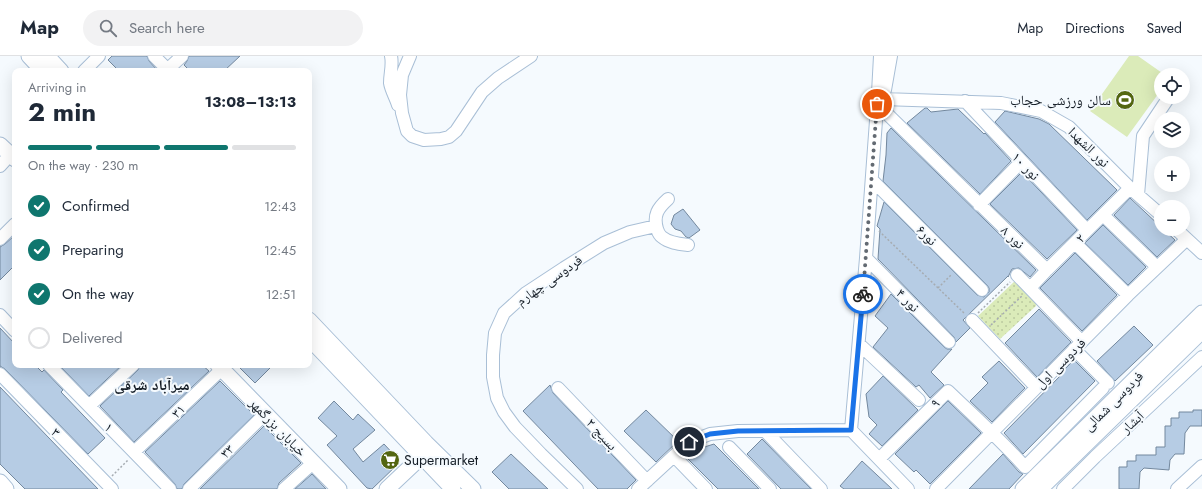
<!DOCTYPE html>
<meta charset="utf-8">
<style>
:root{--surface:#fff;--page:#f2f2f3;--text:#1f2937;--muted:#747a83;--line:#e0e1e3;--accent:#0f766e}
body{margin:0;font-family:Jost,"Noto Naskh Arabic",sans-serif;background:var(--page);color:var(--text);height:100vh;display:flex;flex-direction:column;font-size:15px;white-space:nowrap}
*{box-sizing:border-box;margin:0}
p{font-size:13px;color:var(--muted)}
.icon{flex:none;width:22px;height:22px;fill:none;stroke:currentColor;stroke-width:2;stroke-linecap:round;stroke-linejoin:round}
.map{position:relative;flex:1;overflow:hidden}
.drawer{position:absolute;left:12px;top:12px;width:300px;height:300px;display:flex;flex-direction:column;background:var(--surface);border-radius:8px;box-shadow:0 4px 16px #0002}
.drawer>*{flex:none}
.controls{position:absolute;left:1154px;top:12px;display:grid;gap:8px}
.controls a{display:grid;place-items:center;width:36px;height:36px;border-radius:50%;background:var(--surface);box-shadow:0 4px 16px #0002;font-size:20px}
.pin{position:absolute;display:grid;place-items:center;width:34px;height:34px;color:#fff;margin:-17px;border:2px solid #fff;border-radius:50%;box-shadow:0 1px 4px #0007}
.courier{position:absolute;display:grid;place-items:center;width:40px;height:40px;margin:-20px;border:3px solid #1a73e8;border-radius:50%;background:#fff;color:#222;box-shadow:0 1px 5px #0007}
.summary em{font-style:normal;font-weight:700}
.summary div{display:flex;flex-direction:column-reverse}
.summary{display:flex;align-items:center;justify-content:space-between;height:68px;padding:0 16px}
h1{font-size:26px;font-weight:700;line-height:30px}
.bar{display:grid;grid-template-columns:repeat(4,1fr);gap:6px 4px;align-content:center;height:48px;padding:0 16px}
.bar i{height:5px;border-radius:3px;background:var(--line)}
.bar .on{background:var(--accent)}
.bar p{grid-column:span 4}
ol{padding:0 16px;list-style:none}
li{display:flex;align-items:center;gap:12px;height:44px}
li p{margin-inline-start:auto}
li .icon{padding:4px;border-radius:50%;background:var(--accent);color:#fff;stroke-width:4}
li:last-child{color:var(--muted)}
li i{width:22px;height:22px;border:2px solid var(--line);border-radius:50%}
header{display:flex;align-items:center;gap:24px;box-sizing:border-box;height:56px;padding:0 20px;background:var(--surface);border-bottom:1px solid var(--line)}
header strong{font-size:19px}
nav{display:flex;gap:22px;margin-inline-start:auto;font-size:14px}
.search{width:280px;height:36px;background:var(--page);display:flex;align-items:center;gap:10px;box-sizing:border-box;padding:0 14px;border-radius:22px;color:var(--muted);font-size:15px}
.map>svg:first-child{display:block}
</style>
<header>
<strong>Map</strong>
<div class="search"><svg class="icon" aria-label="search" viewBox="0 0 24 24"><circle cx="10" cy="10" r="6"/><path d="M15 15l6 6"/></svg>Search here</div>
<nav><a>Map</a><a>Directions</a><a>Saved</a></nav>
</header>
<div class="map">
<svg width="1202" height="433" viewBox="0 0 1202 433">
<defs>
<pattern id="park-dots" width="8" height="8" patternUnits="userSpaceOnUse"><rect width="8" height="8" fill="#dbebb9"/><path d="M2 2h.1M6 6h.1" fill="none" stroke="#bbc99f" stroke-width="1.8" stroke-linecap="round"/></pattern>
</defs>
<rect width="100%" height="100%" fill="#f5fafe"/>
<path fill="#dbebb9" d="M 1129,0 L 1138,0 L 1165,19 L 1161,19 L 1161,34 L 1127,81 L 1090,55 Z"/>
<path fill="url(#park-dots)" d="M 1017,223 L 1037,243 L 1036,250 L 1000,283 L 978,260 Z"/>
<path fill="#b6cce4" stroke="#73889e" d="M 112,0 L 147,0 L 149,5 L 158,15 L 119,15 L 108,4 Z
M 189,0 L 240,0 L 224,15 L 190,15 L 184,9 L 187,5 Z
M 925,52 L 927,52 L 931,56 L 958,53 L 984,78 L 985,77 L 1011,105 L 980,138 L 907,67 Z
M 1005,55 L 1039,63 L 1049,68 L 1117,134 L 1087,164 L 995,66 Z
M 891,72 L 1036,214 L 1030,221 L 1019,212 L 1012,213 L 1008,221 L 1008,220 L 963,264 L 970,272 L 956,286 L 954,281 L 878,203 L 880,173 L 877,170 L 884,146 L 977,239 L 984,241 L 989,236 L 989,232 L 987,229 L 883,125 L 886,99 L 887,77 Z
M 1022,116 L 1077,174 L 1047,203 L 990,148 Z
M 1130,142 L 1161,171 L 1161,173 L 1163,173 L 1175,184 L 1157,201 L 1114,159 Z
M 683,153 L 700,174 L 689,182 L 686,181 L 681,175 L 675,173 L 671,168 L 674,159 Z
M 1103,169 L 1146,211 L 1128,229 L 1085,187 Z
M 15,179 L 15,209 L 0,224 L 0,191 L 5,188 Z
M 1075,197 L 1117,239 L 1082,275 L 1040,232 Z
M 891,238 L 944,291 L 947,293 L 952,293 L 931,316 L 944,329 L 930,342 L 919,329 L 916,331 L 873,291 L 888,272 L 875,260 Z
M 1039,253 L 1071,286 L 1037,321 L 1005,287 Z
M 1134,270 L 1153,289 L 1115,325 L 1097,305 Z
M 0,272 L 15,288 L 15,309 L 35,309 L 42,316 L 44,314 L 63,334 L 61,336 L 105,382 L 88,398 L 5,313 L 0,310 Z
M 1074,304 L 1095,325 L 1023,398 L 1004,377 L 1063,317 L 1062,316 Z
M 999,305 L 1025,332 L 992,366 L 970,345 L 988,327 L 982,321 Z
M 59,309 L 122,309 L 89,340 Z
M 140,309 L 202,309 L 209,315 L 134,386 L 100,350 L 138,314 Z
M 237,309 L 273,309 L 255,327 Z
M 883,320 L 918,354 L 882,390 L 869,378 L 877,369 L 869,361 L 866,338 Z
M 220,325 L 254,359 L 184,428 L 182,433 L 177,433 L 175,428 L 145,396 Z
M 550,329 L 553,337 L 636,424 L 627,433 L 598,433 L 523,355 Z
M 0,331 L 98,433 L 25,433 L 0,408 Z
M 334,345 L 353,364 L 358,358 L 375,374 L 353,393 L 363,406 L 384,388 L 398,403 L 398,408 L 372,433 L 367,432 L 327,389 L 337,380 L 318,362 Z
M 948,345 L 981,377 L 930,428 L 916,414 L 914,416 L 895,398 Z
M 646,354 L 678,385 L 656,406 L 624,375 Z
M 1193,354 L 1202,354 L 1202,370 L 1190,370 L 1185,377 L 1184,398 L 1175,398 L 1170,404 L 1169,414 L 1144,412 L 1140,416 L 1139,433 L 1119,433 L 1119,411 L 1127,411 L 1127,405 L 1136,405 L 1136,399 L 1156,399 L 1156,391 L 1165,391 L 1165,370 L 1171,370 L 1171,362 L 1179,362 L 1179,356 L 1193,356 Z
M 264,370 L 301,407 L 279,427 L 277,433 L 200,433 Z
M 762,383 L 811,433 L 781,433 L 747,398 Z
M 714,388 L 759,433 L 718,433 L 688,403 L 698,393 Z
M 511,398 L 548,433 L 509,433 L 492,416 Z
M 1003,398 L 1019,416 L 1023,418 L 1009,433 L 969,433 Z
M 862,405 L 892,433 L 844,433 L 840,430 Z
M 312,418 L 326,433 L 295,433 Z"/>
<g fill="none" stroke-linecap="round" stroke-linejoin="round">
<g stroke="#a9bfd6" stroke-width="14">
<path id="minor" d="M 154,0 L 168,14
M 391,0 C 393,9 390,17 390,27 C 391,34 396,42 398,49
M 410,0 L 402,19 L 400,39 L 402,57 L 407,75 L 412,80 L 424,84 L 441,83 L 449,81 L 456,75 L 482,36 L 498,22 L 531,0
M 84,15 L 99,0
M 166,15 L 182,0
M 885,34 L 891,0
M 883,43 L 1001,47 L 1041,55 L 1069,71 L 1130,132 L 1161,159
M 881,45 L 877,48 L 1047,214
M 965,45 L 1087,174
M 0,110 L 10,99
M 872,124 L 982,234
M 1138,139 L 1143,80 L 1169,41
M 668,143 C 658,152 653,159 657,173 C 658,176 659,179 662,181 C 669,187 680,188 688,189
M 979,149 L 1021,106
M 1103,159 L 1157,211
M 1176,173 L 1202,197
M 0,183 L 15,168
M 1075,187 L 1128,239
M 866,202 L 949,286
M 1017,219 L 1081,285
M 1030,232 L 1047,214 L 1130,132
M 0,259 L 15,275
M 972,264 L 1036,331
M 859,288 L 919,344
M 1074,293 L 1108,327
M 49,309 L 170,433
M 0,318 L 112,433
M 558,332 L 647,425
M 89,350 L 133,309
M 851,374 L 866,202 L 878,37 L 880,0
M 851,374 L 908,433
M 766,376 L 821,433
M 729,391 L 770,433
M 134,396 L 222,313
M 674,400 L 706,433
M 879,403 L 948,335 C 974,360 1001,384 1025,411 L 1103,332
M 189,433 L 265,358
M 284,433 L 313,407
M 577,433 L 541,398 L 515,371 L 504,356 L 497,342 L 493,321 L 493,299 L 495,277 L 504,257 L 526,237 L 564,212 L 604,187 L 630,176 L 656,170
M 638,433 L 689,386 L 710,378 L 738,375 L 851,374
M 936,433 L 1128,239 L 1187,183
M 1063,433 L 1095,401 L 1202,301
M 1177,433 L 1202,410"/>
</g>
<g stroke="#a9bfd6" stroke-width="17">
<path id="major" d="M 29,0 L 43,15
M 47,0 L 61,15
M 0,89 L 15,103
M 309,264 L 426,387 L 473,433
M 309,282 L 453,433
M 218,309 L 339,433
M 0,426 L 6,433
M 387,433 L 422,400
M 1023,433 L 1202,257
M 1040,433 L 1202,275"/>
</g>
<path stroke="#a6acb2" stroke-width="1.5" stroke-dasharray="2 2" stroke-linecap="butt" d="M 879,175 L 964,257
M 938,232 L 952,218
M 978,257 L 1010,226
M 991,269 L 1023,239
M 112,420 L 128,404"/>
<use href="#minor" stroke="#fff" stroke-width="12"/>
<use href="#major" stroke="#fff" stroke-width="15"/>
</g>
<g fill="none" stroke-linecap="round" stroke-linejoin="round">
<path stroke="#636a72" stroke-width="4" stroke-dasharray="0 7.2" d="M 863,238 L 877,48"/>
<path stroke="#1a73e8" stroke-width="5" d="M 689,386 L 710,378 L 738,375 L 851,374 L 863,238"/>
</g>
<defs>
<g id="stadium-disc" transform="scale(1)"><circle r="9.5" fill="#536611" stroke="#f5fafe"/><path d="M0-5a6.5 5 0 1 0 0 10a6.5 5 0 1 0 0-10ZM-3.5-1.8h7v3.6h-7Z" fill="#fff"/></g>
<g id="supermarket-disc" transform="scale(1)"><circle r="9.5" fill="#536611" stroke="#f5fafe"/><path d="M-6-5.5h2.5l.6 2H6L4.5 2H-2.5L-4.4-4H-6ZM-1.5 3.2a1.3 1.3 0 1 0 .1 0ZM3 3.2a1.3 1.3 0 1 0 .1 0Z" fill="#fff"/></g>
</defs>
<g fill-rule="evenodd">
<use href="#stadium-disc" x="1125" y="44"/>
<use href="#supermarket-disc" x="390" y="404"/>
</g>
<g text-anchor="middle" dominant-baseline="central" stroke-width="4" stroke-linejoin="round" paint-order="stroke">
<g font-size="14" fill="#151d26" stroke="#f5fafe" text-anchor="end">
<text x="1111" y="44">سالن ورزشی حجاب</text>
<text x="404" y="404" text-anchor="start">Supermarket</text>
</g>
<g font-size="14" fill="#151d26" stroke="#f5fafe">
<text transform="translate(1089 91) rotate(44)">نور الشهدا</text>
<text transform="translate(1026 110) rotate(46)">نور ۱۰</text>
<text transform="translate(927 179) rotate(45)">نور۶</text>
<text transform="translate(1013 181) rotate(44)">نور ۸</text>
<text transform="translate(1080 182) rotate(-45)">۲</text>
<text transform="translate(549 224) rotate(-35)">فردوسی چهارم</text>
<text transform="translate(908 244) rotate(46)">نور ۴</text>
<text transform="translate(1060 307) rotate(-45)">فردوسی اول</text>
<text transform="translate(1113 345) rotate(-45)">فردوسی شمالی</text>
<text transform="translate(935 347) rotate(-43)">۹</text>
<text transform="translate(178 355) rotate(-44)">۳۱</text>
<text transform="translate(1132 366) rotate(-43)">آبشار</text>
<text transform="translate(109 371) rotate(46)">۱</text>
<text transform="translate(278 371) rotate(46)">خیابان بزرگمهر</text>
<text transform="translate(56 376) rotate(46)">۳</text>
<text transform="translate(602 378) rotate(47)">بسیج ۲</text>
<text transform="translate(227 395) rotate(-45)">۳۳</text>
</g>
<g font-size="15" font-weight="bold" fill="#151d26" stroke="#f5fafe">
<text x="152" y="329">میرآباد شرقی</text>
</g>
</g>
</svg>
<div class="controls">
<a><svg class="icon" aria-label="locate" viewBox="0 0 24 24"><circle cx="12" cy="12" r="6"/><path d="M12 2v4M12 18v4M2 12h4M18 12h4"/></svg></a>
<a><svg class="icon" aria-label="layers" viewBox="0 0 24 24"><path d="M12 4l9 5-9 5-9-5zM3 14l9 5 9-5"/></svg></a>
<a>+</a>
<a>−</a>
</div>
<div class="pin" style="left:877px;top:48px;background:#ea580c"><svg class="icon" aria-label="bag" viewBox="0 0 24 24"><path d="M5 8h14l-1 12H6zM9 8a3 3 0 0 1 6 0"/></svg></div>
<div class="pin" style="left:689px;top:386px;background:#1f2937"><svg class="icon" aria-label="home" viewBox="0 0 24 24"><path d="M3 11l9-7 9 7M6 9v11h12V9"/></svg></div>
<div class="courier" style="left:863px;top:238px"><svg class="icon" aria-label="bike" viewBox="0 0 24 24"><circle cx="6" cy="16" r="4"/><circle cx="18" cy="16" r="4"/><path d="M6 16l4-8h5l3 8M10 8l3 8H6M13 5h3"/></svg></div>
<section class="drawer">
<div class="summary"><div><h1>2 min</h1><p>Arriving in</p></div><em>13:08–13:13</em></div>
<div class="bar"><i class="on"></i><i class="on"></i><i class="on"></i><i></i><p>On the way · 230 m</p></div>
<ol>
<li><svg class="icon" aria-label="check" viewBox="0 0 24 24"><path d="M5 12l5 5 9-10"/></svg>Confirmed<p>12:43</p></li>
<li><svg class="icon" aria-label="check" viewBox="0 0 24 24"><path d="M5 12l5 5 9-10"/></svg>Preparing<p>12:45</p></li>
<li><svg class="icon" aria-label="check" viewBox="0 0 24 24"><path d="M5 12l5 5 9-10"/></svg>On the way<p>12:51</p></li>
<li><i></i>Delivered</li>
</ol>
</section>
</div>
